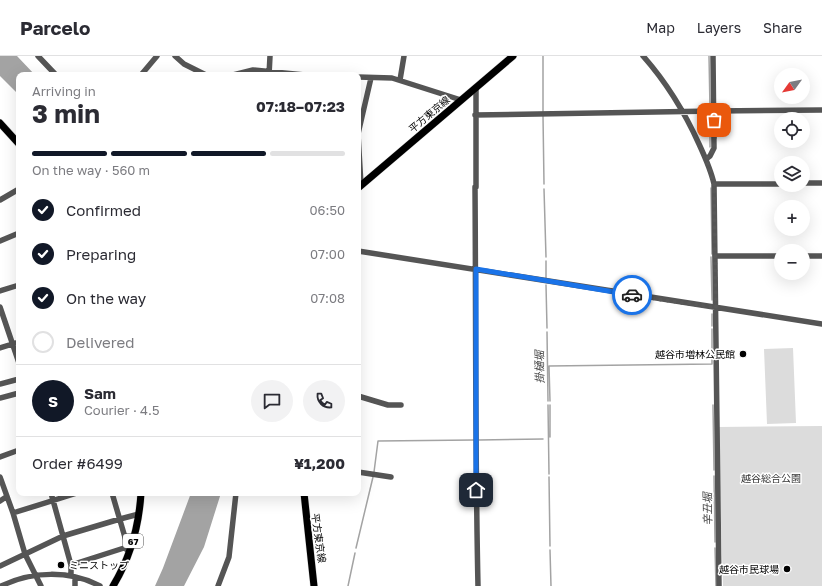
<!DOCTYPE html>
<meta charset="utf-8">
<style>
:root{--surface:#fff;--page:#f2f2f3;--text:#2b2b33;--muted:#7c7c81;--line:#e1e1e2;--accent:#111827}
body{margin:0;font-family:"Golos Text","Noto Sans JP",sans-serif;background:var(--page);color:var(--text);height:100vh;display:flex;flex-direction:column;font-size:15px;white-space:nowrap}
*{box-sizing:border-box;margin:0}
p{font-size:13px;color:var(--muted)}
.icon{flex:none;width:22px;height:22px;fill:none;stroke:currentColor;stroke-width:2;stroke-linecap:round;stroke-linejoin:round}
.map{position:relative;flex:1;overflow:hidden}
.panel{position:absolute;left:16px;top:16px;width:345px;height:424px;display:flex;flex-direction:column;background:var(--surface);border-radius:8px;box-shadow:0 4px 16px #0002}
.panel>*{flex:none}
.needle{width:26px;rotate:237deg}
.tools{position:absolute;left:774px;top:12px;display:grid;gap:8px}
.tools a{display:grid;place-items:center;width:36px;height:36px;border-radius:50%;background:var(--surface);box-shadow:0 4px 16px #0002;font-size:20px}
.pin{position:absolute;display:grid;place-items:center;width:34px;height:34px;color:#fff;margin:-17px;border-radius:8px;box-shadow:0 2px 6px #0006}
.courier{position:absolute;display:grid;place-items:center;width:40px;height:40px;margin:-20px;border:3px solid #1a73e8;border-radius:50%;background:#fff;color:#222;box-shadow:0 1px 5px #0007}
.head em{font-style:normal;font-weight:700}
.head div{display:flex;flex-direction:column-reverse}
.head{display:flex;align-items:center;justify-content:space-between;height:68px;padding:0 16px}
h1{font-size:26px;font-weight:700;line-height:30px}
.bar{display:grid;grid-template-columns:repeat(4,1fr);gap:6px 4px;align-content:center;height:48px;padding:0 16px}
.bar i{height:5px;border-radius:3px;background:var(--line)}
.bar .active{background:var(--accent)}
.bar p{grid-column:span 4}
.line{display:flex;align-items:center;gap:10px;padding:0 16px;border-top:1px solid var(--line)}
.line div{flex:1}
.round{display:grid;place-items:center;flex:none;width:42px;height:42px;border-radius:21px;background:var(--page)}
ol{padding:0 16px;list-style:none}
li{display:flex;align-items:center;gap:12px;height:44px}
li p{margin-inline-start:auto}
li .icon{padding:4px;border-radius:50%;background:var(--accent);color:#fff;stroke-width:4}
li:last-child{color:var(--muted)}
li i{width:22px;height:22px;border:2px solid var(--line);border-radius:50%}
header{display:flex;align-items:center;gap:24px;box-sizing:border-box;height:56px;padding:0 20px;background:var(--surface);border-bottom:1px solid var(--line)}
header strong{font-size:19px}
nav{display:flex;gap:22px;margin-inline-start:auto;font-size:14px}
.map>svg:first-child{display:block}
</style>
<header>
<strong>Parcelo</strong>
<nav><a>Map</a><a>Layers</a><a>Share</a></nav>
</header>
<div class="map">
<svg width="822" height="530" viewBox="0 0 822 530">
<rect width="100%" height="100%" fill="#fff"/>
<path fill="#dcdcdc" d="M 793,292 L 796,367 L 767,368 L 764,293 Z
M 822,370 L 822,530 L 723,530 L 718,371 Z"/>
<path fill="#a3a3a3" d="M 0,0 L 17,0 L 35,19 L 19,19 L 19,39 L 0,20 Z
M 191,437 L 221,437 L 204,491 L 184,530 L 155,530 L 163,512 Z"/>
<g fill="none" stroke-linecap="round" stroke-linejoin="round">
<path stroke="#a3a3a3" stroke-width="1.5" d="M 543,0 L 543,56
M 709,0 L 710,53
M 710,57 L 710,91
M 543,60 L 544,128
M 711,132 L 712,198
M 544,133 L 546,201
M 711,201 L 712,244
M 546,205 L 546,222
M 546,229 L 547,272
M 712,258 L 712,270
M 547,276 L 548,345
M 550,345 L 549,310 L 712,308 L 712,273
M 548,349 L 549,418
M 550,349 L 550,381
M 713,349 L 714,414
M 479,384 L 543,383
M 374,416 L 378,385 L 474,384
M 714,420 L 715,486
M 549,421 L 550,490
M 356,492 L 373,421
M 715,492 L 716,530
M 550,494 L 551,530
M 348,530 L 355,497"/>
<g stroke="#dbdbdb" stroke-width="8">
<path id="major" d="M 0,67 L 19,88
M 358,132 L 513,0
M 304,437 L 314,530
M 113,530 C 130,502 139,470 141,437"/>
</g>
<path stroke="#555" stroke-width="5.5" d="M 38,0 L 56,19
M 175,0 L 184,8 L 206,19
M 643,0 C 667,27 684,55 699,88 C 705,101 711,114 714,128 L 719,530
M 141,19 L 157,0
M 233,19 L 253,14 L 305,19
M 269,19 L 270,0
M 358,21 L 392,22 L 461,44
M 400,24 L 404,0
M 476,32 L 476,131
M 714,55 L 822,54
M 475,59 L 714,55
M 358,78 L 371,22
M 358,78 L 361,129
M 706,103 L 710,100 L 714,92 L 713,0
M 803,127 L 822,127
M 714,128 L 781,128
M 475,131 C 476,264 475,397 478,530
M 0,144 L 19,133
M 0,185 L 19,177
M 358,195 L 822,268
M 715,200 L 781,200
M 803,200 L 822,200
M 0,235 L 19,229
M 0,251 L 19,307
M 0,292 L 19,286
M 0,328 L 19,323
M 358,340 L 388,349 L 401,349
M 0,342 L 19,337
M 0,401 L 19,394
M 358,416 L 391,421
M 0,421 L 13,457 L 25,498 L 41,530
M 51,437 L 71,509 L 71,520
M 112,437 L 129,495
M 0,445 L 6,441
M 13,457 L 77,437
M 120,463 L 139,458
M 71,509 L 124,492 L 129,495
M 0,510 L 63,480 L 120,463
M 75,521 L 75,530
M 1,530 C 32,515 70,514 100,530
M 218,530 L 229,501 L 236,437"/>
<use href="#major" stroke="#000" stroke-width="7"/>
</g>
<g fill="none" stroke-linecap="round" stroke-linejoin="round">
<path stroke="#595959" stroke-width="4" stroke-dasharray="0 7.2" d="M 632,239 L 716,252 L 714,128 L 706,103 C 718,95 714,77 714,64"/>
<path stroke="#1a73e8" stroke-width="5" d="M 476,434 L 476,213 L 632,239"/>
</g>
<g fill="#000" stroke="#fff" stroke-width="1.5">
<circle cx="743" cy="298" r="4"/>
<circle cx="61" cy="509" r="4"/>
<circle cx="787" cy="513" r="4"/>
</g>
<g text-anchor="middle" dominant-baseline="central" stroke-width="3" stroke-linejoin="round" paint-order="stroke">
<rect fill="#fff" stroke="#4c4c4c" stroke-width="1" x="123" y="478" width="20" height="14" rx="3"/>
<g font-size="9" font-weight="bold" fill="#000">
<text x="133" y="485">67</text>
</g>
<g font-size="10" fill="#000" stroke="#fff">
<text transform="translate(429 58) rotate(-40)">平方東京線</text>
<text transform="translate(319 482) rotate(82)">平方東京線</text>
</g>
<g font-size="10" fill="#000" stroke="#fff" text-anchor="end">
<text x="735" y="298">越谷市増林公民館</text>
<text x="69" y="509" text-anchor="start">ミニストップ</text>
<text x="779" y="513">越谷市民球場</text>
</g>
<g font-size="10" fill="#333" stroke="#fff">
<text x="771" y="422">越谷総合公園</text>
</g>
<g font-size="11" font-style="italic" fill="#444" stroke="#fff">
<text transform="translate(539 311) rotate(-91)">掛樋堀</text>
<text transform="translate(707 453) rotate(-91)">辛丑堀</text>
</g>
</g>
</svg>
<div class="tools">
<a><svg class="needle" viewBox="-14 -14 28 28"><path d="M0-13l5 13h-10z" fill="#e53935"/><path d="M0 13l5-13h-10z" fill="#7c7c81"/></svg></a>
<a><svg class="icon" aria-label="locate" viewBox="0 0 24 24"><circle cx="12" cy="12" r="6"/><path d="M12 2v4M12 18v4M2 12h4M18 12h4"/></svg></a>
<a><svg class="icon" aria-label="layers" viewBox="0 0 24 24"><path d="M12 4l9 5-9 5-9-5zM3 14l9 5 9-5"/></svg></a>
<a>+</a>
<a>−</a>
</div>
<div class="pin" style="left:714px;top:64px;background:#ea580c"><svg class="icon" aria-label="bag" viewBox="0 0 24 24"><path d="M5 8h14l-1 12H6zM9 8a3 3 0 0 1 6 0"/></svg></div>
<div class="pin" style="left:476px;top:434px;background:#1f2937"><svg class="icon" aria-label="home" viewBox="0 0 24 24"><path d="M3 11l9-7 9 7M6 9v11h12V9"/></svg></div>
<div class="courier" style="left:632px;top:239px"><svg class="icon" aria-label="car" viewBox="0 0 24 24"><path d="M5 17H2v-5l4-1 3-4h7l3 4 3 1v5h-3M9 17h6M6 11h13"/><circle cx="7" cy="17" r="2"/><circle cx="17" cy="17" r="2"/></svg></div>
<section class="panel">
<div class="head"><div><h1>3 min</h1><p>Arriving in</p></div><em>07:18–07:23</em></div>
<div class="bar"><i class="active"></i><i class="active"></i><i class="active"></i><i></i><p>On the way · 560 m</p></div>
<ol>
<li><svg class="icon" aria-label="check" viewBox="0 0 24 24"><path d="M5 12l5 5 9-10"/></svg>Confirmed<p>06:50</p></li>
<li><svg class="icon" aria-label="check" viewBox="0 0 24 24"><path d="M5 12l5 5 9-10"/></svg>Preparing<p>07:00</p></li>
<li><svg class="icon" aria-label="check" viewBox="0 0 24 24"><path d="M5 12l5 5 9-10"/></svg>On the way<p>07:08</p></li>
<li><i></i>Delivered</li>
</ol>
<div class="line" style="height:72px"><b class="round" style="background:var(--accent);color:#fff">S</b><div><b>Sam</b><p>Courier · 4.5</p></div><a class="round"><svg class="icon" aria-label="chat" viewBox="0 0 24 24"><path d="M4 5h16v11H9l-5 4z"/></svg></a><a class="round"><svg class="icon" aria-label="phone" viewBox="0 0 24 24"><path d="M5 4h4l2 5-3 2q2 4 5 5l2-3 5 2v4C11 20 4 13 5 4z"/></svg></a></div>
<div class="line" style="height:52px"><div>Order #6499</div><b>¥1,200</b></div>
</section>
</div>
